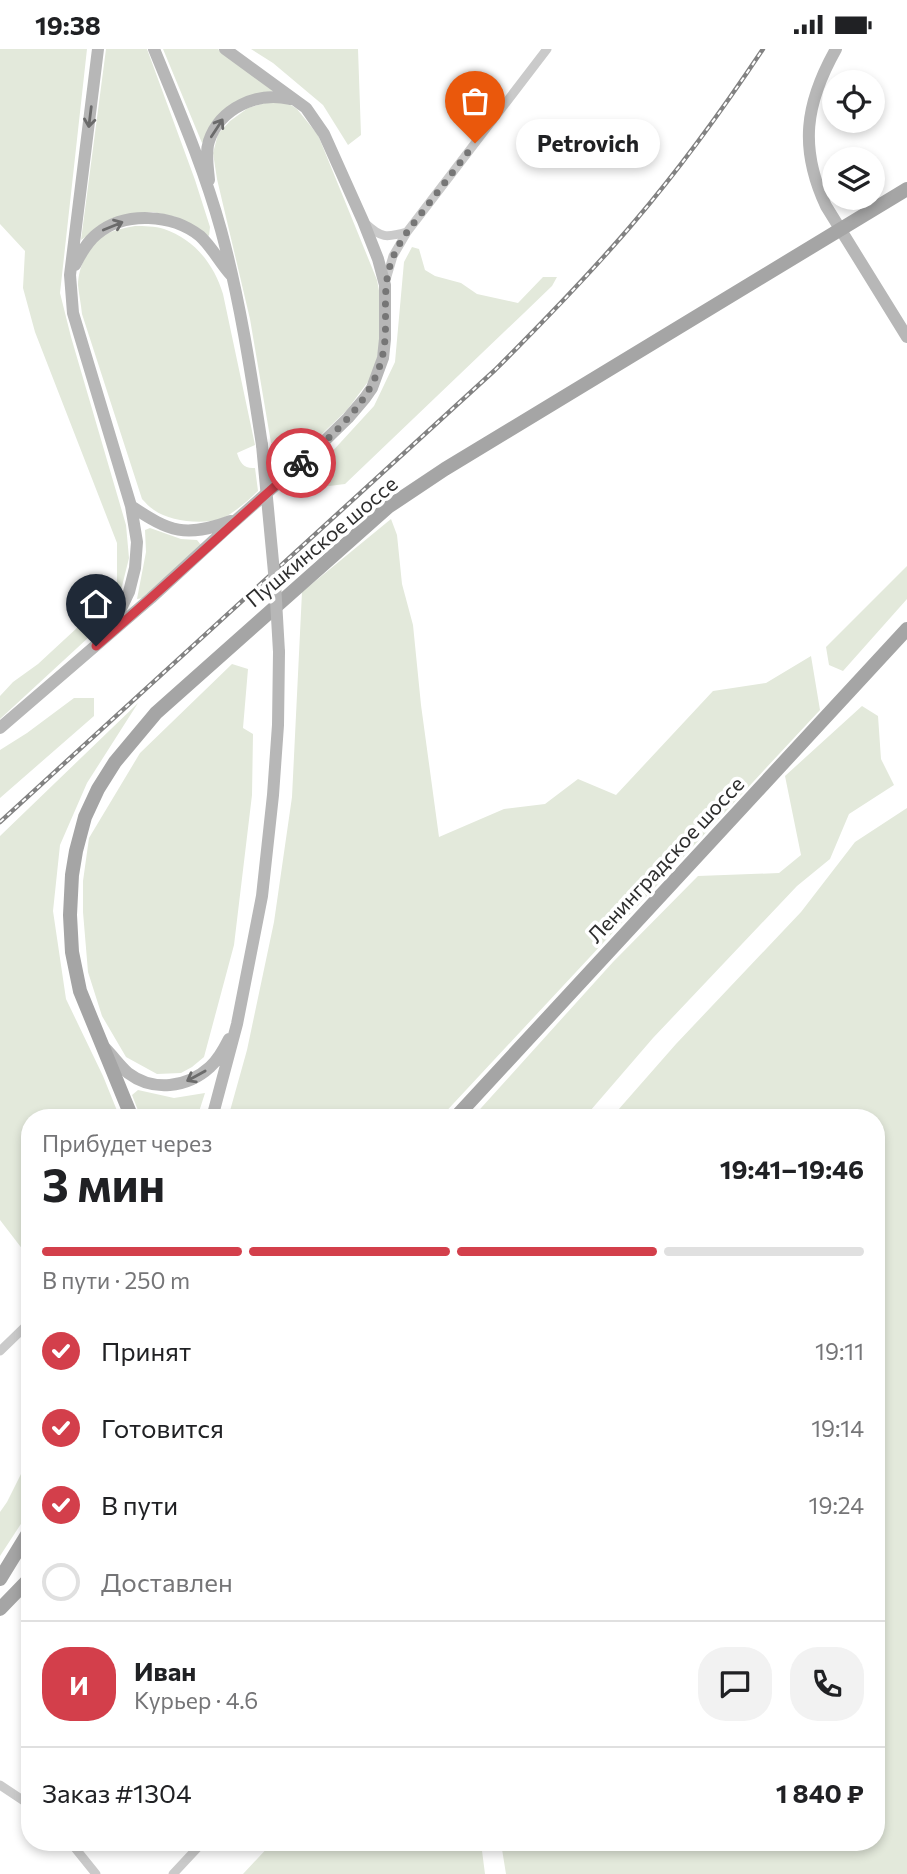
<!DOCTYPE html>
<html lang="ru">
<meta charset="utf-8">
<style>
:root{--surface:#fff;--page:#f2f2f2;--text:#202124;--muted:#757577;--line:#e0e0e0;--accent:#d33f4b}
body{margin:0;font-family:Commissioner,sans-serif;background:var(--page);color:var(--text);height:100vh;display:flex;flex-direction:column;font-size:26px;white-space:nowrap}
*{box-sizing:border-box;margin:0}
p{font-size:23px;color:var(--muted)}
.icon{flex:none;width:38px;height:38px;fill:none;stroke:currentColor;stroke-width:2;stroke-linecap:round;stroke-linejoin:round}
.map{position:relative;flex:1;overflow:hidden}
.side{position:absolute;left:21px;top:1060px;width:864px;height:742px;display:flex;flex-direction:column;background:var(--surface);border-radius:28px;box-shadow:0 4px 10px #0003}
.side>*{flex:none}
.controls{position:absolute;left:822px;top:21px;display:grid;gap:14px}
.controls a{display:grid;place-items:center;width:63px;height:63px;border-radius:50%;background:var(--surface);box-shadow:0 4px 10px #0003;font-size:35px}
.pin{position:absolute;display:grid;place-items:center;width:60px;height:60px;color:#fff;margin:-72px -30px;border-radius:50% 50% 50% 0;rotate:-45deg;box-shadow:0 0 7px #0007}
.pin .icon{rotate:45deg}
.courier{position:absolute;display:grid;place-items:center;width:70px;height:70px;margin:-35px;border:5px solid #d33f4b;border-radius:50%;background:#fff;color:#222;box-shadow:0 2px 9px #0007}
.bubble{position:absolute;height:49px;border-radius:24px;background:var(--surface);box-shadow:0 4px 10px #0003;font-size:23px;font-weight:700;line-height:49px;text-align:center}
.headline em{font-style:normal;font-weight:700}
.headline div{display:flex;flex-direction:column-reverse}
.headline{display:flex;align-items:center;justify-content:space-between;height:119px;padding:0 21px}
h1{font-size:46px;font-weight:700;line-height:52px}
.bar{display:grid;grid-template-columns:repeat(4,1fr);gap:10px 7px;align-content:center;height:84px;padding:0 21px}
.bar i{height:9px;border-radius:5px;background:var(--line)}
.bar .selected{background:var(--accent)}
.bar p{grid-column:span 4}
.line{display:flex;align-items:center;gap:18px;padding:0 21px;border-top:2px solid var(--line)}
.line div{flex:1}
.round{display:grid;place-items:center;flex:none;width:74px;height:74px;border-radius:28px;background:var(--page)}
ol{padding:0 21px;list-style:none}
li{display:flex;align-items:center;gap:21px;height:77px}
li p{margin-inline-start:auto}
li .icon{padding:7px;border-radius:50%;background:var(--accent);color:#fff;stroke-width:4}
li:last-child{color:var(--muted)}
li i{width:38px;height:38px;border:4px solid var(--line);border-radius:50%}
.status{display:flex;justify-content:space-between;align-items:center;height:49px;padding:0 35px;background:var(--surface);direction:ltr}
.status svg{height:19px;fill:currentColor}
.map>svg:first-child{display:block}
</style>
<div class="status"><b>19:38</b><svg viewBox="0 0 49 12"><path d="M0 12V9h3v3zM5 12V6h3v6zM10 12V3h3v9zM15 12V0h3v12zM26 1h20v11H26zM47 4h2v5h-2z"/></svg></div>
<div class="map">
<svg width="907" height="1825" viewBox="0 0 907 1825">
<rect width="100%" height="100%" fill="#fff"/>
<path fill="#e3e9db" d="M 0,0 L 87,0 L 60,244 L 71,288 L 126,476 L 129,509 L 120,545 L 102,576 L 0,670 L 0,647 L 13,633 L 38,615 L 105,553 L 117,534 L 117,494 L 35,283 L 23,239 L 25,202 L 0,175 Z
M 106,0 L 147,0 L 195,131 L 210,178 L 209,187 L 176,168 L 153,163 L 130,165 L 109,172 L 81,191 Z
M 163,0 L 218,0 L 274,42 L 255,45 L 202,94 Z
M 251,0 L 358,0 L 361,86 L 348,96 L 323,56 L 273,14 Z
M 265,54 L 288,54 L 297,60 L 318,86 L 377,231 L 380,247 L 382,286 L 373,326 L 347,361 L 276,429 L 274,416 C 282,413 286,405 286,397 L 271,394 L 250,270 L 217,130 L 213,104 L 218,85 L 230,72 L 248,59 Z
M 135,177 C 144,177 155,177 164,180 C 194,190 214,215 223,245 L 255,396 L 237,404 C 240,414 244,420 255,419 L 258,442 C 250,450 234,464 223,469 C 205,476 170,473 154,461 C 149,458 146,454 142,450 L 82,265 C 81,255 79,246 78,236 C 78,219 88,197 103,187 C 112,181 125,179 135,177 Z
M 412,198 L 419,200 L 425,221 L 435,227 L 461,234 L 477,245 L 518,254 L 543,228 L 557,228 L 552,237 L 524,264 L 345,435 L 321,438 L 303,448 L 302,431 L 318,418 L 374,357 L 395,313 L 404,213 Z
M 391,470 L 397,486 L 402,535 L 413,576 L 421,656 L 439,788 L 504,760 L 545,755 L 578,730 L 616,746 L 713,642 L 766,634 L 811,607 L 820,661 L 440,1069 L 228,1069 L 247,1001 L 274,873 L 292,748 L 302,543 Z
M 150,479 L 181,490 L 197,491 L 201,496 L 143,549 L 137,550 L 146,503 L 145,481 Z
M 907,517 L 907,550 L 843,622 L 829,616 L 826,598 Z
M 232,615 L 248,620 L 243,679 L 253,685 L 252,746 L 234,896 L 204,1008 L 192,1018 L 181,1024 L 157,1025 L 126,1008 L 102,967 L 88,923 L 83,863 L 83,832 L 89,789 L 140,704 Z
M 74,649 L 94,649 L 94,667 L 0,749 L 0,701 L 27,684 Z
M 138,654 L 87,734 L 60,796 L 53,862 L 66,950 L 103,1027 L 120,1069 L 30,1069 L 30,1210 L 0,1171 L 0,787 Z
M 862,657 L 878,667 L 881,710 L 894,736 L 849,765 L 830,810 L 797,837 L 653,989 L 584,1069 L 472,1069 L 613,913 L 698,827 L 779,824 L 801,806 L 785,727 Z
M 907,759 L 907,1825 L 506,1825 L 501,1794 L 877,1794 L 877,1069 L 611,1069 L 676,995 L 801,863 L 855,793 Z
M 138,1041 L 174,1049 L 205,1044 L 197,1069 L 141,1069 L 132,1046 Z
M 30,1407 L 30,1461 L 0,1507 L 0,1463 L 7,1453 Z
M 272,1794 L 481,1794 L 485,1825 L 243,1825 Z"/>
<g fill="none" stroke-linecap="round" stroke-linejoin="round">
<path stroke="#cacaca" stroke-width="9" d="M 365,174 C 381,189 386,189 407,183
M 385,234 L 393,207 L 407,183 L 547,0
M 0,1302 L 30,1273
M 0,1736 L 30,1756
M 71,1794 L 96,1825
M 173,1825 L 202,1794"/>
<path stroke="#b7b7b7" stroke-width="12" d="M 98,0 L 70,226 L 73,264 L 131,457 L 137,493 L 135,519 L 129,543 L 116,570 L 109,580
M 154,0 C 178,59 204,119 221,181 C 240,251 251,324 262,396
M 836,0 C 805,55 799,99 826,157 L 907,288
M 209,131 C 208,118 205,104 209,92 C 220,59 258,42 290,50
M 75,216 C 81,204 87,193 97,185 C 125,162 172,165 200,187 C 212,198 220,214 231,226
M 131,457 C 170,483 185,489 231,472
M 0,679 L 151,549 L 226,480 L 311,405 L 348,369 L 365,349 L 372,339 L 383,309 L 385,290 L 385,236 L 378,210 L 363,172 L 324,85 L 306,59 L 225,0
M 105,999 C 113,1007 120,1017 128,1024 C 153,1043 187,1039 210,1018 C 218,1011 224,1000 229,990
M 212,1069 L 237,975 L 262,847 L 273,746 L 278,676 L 279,603"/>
<path stroke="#a5a5a5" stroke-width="14" d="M 132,1069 L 80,942 L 72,903 L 70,866 L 72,826 L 76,802 L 85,768 L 98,740 L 115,713 L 156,664 L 388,458 L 445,420 L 907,140
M 455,1069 L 907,580
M 0,1530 L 30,1481
M 0,1560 L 30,1529"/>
<g stroke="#828282" stroke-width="4.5">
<path id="rail" d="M 0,773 L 495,321 C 543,273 591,224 635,172 C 681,118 723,60 763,0"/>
</g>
<use href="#rail" stroke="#fff" stroke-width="2" stroke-dasharray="5" stroke-linecap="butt"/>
<path stroke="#b7b7b7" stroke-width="12" d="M 262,396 L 275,534 L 279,603"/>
</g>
<defs><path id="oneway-shaft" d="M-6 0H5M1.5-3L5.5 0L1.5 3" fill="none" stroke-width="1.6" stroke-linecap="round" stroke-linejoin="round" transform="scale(1.75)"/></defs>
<g stroke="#6b6b6b">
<use href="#oneway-shaft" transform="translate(90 68) rotate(97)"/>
<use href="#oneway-shaft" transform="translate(217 79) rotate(-57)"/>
<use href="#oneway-shaft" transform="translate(113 177) rotate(-22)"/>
<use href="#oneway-shaft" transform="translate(196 1027) rotate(151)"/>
</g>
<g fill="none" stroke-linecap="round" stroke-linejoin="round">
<path stroke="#767676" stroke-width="7" stroke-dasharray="0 12.6" d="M 301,414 C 339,380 381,345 385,290 C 387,263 382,237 392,211 C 399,191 414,174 427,157 C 443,136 459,115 475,94"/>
<path stroke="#d33f4b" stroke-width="9" d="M 96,597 C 165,538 232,475 301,414"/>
</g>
<g text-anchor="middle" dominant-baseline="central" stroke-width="7" stroke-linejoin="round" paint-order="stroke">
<g font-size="21" fill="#2d2d2d" stroke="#fff">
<text transform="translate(321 492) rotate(-40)">Пушкинское шоссе</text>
<text transform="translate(665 810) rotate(-47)">Ленинградское шоссе</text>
</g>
</g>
</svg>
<div class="controls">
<a><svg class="icon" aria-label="locate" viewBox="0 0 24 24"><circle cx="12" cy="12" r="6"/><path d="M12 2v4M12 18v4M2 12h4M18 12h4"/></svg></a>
<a><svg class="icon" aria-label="layers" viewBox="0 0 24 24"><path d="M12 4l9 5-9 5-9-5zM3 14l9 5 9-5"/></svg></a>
</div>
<div class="pin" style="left:475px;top:94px;background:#ea580c"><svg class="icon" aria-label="bag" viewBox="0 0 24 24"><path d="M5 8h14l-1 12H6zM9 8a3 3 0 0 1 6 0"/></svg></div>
<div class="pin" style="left:96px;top:597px;background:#1f2937"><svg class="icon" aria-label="home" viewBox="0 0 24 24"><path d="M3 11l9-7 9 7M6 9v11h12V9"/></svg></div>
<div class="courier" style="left:301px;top:414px"><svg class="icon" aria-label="bike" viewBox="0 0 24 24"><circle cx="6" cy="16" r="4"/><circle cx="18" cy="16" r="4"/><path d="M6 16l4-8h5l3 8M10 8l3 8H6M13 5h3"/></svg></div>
<div class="bubble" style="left:516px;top:70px;width:144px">Petrovich</div>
<section class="side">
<div class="headline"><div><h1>3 мин</h1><p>Прибудет через</p></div><em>19:41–19:46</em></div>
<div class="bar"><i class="selected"></i><i class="selected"></i><i class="selected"></i><i></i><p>В пути · 250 m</p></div>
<ol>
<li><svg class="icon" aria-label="check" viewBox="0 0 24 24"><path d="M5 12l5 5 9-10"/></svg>Принят<p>19:11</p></li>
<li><svg class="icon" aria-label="check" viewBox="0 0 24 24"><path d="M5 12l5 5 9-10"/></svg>Готовится<p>19:14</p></li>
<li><svg class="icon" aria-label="check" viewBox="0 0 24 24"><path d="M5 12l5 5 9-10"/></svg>В пути<p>19:24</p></li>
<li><i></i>Доставлен</li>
</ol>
<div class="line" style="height:126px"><b class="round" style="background:var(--accent);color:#fff">И</b><div><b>Иван</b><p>Курьер · 4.6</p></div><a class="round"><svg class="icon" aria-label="chat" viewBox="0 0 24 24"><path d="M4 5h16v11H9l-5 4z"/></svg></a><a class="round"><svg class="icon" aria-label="phone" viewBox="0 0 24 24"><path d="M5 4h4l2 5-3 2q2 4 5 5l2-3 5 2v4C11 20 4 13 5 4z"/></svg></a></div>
<div class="line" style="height:91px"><div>Заказ #1304</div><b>1 840 ₽</b></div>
</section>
</div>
